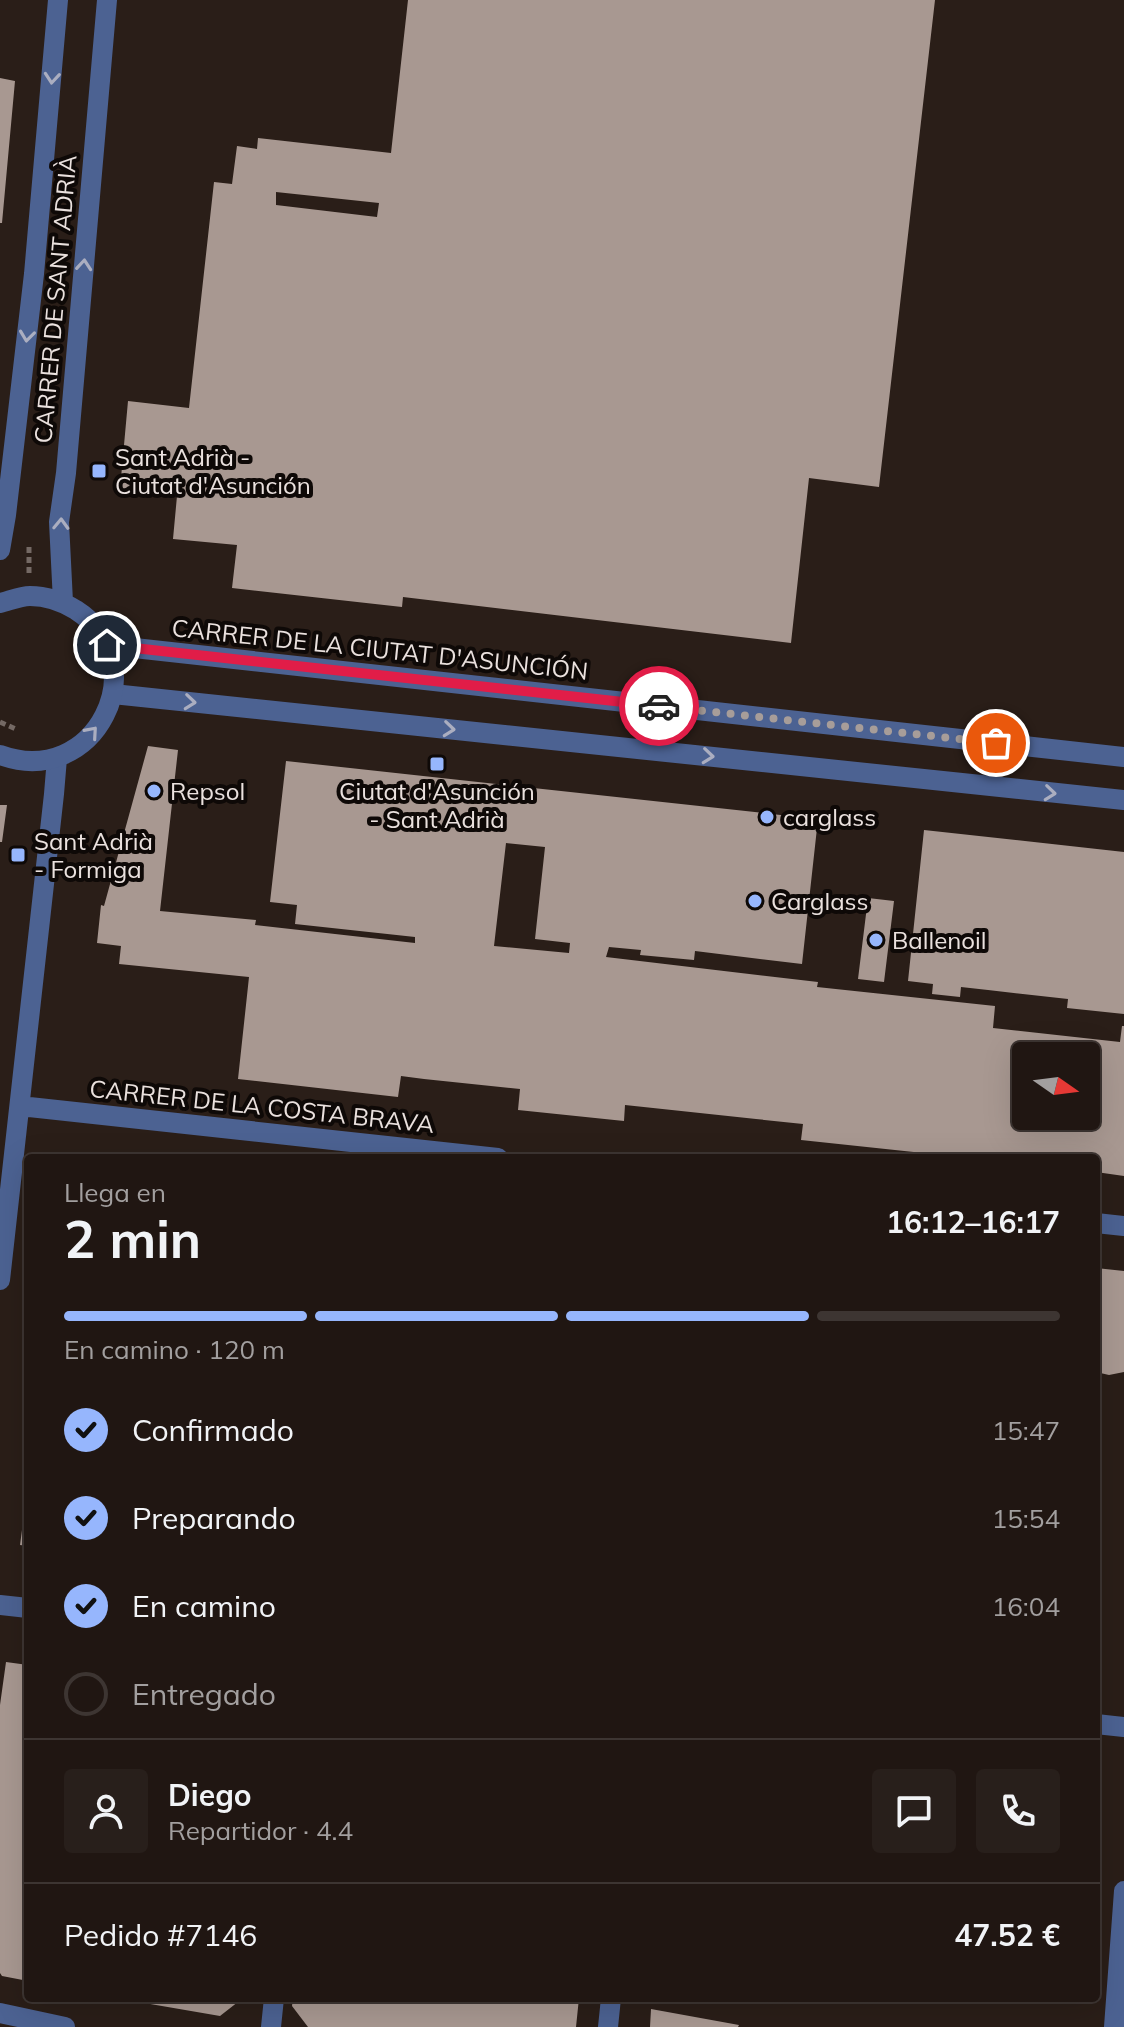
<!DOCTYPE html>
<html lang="es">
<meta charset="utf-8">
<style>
:root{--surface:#201612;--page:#281f1b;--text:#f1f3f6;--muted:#a29f9f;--line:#3d3532;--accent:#96b6fd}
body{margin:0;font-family:Mulish,sans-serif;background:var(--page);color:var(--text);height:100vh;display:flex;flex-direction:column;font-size:30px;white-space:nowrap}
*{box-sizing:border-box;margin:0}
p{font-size:26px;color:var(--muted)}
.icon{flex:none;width:44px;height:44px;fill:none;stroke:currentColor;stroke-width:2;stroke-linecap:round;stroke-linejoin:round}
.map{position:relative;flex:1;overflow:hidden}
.details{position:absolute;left:24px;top:1154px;width:1076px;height:848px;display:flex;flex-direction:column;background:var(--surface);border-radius:8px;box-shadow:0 8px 32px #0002,0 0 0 2px var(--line)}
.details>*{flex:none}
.needle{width:52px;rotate:104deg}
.buttons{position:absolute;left:1012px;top:1042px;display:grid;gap:16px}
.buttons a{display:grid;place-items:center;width:88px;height:88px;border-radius:8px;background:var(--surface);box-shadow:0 8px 32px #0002,0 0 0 2px var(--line);font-size:40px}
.pin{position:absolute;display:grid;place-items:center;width:68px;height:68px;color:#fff;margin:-34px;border:4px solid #fff;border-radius:50%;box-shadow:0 2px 8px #0007}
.courier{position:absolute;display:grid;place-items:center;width:80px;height:80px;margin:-40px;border:6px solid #e11d48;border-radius:50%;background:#fff;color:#222;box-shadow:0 2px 10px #0007}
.head em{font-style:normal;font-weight:700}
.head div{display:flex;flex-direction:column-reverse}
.head{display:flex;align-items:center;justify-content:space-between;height:136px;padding:0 40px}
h1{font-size:52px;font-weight:700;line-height:60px}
.bar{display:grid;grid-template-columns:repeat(4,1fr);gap:12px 8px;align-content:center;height:96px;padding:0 40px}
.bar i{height:10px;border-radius:6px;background:var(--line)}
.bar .active{background:var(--accent)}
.bar p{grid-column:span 4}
.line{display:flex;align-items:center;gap:20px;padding:0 40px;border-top:2px solid var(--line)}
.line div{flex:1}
.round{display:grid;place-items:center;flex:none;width:84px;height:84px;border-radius:8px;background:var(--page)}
ol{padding:0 40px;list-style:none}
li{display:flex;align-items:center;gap:24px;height:88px}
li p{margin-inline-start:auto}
li .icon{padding:8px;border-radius:50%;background:var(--accent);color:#111;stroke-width:4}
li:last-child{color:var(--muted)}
li i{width:44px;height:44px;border:4px solid var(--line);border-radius:50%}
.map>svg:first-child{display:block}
</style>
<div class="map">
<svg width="1124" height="2027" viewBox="0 0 1124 2027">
<rect width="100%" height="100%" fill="#2a1e18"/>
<path fill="#a89891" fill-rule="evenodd" d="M 408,0 L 935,0 L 879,487 L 809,478 L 791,643 L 403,597 L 402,607 L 232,588 L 237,545 L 173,539 L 177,496 L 120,489 L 128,401 L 189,408 L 214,182 L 232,184 L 237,146 L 257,149 L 258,138 L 391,153 ZM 276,192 L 379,203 L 377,217 L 276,205 Z
M 0,78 L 15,81 L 2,223 L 0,223 Z
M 148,746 L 178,750 L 160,911 L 256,920 L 255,925 L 415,943 L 415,937 L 295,924 L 297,905 L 270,902 L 286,761 L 818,819 L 802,964 L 695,951 L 694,960 L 640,955 L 641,950 L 609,947 L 606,957 L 818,982 L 817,987 L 995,1006 L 993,1028 L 1120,1042 L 1122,1026 L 1124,1026 L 1124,1176 L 1096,1172 L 1096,1158 L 970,1158 L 801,1140 L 803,1124 L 756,1119 L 625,1105 L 624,1121 L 518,1110 L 520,1089 L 424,1079 L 401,1076 L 398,1097 L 238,1079 L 249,977 L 119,964 L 121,946 L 97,943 L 101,905 L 104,906 ZM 506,843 L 545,847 L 535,939 L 570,943 L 569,953 L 494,946 ZM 1026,1056 L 1086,1056 L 1086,1116 L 1026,1116 Z
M 0,805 L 7,805 L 2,842 L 0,842 Z
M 924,830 L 1124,852 L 1124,1014 L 1067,1008 L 1068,999 L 988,990 L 961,987 L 960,997 L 932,994 L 933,984 L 908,981 Z
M 868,898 L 894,901 L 884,982 L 858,979 Z
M 1096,1268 L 1124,1271 L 1124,1372 L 1109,1375 L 1096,1372 Z
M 26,1500 L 28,1500 L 28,1546 L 20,1545 Z
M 6,1662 L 28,1665 L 28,1981 L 2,1976 L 0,1973 L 0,1705 Z
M 127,1998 L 243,1998 L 220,2016 L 127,2000 Z
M 293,1998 L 579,1998 L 576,2027 L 308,2027 L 292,2006 Z
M 651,2009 L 739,2025 L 738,2027 L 650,2027 Z"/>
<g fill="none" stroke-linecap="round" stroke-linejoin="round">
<path stroke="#746964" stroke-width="5" stroke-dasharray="6 4" stroke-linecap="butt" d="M 29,547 L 29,573
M 0,722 L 18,730"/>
<path stroke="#4c6292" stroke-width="20" d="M 107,645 L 1124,757
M 113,694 L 1124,800
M 20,1106 L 498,1158
M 1096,1223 L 1124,1226
M 0,1280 L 54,794 L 57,758
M 0,1605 L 28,1608
M 1096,1724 L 1124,1727
M 0,2013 L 65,2027
M 271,2027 L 274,1998
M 608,2027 L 611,1998
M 1114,2027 L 1124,1891"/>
<path stroke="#4c6292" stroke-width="20" d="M 0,550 L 6,515 L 34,274 L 58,0
M 63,602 L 59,522 L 66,473 L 107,0
M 0,603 C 9,601 20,596 30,596 C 46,596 63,602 76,610 C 158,663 95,790 0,755"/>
</g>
<defs><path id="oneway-chevron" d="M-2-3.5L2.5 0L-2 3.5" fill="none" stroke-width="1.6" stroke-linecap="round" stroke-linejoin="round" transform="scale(2)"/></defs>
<g stroke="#abaec0">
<use href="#oneway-chevron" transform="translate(52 78) rotate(95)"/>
<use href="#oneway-chevron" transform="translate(84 265) rotate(-85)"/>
<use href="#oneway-chevron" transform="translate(27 336) rotate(97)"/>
<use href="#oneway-chevron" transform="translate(61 524) rotate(-88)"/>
<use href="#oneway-chevron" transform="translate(190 702) rotate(6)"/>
<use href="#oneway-chevron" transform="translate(449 729) rotate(6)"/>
<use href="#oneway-chevron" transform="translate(92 732) rotate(-49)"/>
<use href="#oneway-chevron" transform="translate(708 756) rotate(6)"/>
<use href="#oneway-chevron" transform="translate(1050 793) rotate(6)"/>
</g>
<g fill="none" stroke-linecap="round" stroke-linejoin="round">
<path stroke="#a79d99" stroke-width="8" stroke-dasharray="0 14.4" d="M 659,706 L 996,743"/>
<path stroke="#e11d48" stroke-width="10" d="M 107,645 L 659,706"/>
</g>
<g fill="#96b6fd" stroke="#0e0907" stroke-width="3">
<rect x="91" y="463" width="16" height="16" rx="4"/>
<rect x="429" y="756" width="16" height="16" rx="4"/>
<circle cx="154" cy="791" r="8"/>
<circle cx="767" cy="817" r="8"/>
<rect x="10" y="847" width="16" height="16" rx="4"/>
<circle cx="755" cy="901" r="8"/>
<circle cx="876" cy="940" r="8"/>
</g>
<g text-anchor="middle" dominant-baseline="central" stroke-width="8" stroke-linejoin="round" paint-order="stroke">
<g font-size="24" fill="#eae1de" stroke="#0e0907">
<text transform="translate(55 299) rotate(-85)">CARRER DE SANT ADRIÀ</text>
<text transform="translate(380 649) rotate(6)">CARRER DE LA CIUTAT D'ASUNCIÓN</text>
<text transform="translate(262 1106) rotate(6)">CARRER DE LA COSTA BRAVA</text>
</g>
<g font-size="24" fill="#eae1de" stroke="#0e0907" text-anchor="start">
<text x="115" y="457">Sant Adrià -<tspan x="115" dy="28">Ciutat d'Asunción</tspan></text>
<text x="170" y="791">Repsol</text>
<text x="437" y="791" text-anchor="middle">Ciutat d'Asunción<tspan x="437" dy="28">- Sant Adrià</tspan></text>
<text x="783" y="817">carglass</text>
<text x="34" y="841">Sant Adrià<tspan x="34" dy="28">- Formiga</tspan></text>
<text x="771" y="901">Carglass</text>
<text x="892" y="940">Ballenoil</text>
</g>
</g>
</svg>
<div class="buttons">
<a><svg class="needle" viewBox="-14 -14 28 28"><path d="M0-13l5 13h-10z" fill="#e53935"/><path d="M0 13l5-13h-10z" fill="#a29f9f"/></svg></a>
</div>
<div class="pin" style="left:996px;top:743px;background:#ea580c"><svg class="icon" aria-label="bag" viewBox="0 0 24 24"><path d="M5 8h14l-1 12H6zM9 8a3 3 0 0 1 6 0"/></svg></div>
<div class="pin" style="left:107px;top:645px;background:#1f2937"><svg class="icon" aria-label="home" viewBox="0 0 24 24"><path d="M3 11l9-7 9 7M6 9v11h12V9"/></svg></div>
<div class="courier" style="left:659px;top:706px"><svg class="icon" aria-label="car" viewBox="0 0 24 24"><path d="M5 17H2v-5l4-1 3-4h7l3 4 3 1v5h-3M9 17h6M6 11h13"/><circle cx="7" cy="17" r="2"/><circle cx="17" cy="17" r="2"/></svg></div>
<section class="details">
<div class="head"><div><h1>2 min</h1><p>Llega en</p></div><em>16:12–16:17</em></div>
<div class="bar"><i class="active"></i><i class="active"></i><i class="active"></i><i></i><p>En camino · 120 m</p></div>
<ol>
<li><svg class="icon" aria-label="check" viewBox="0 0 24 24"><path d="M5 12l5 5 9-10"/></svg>Confirmado<p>15:47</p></li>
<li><svg class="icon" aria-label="check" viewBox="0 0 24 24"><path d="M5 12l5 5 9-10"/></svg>Preparando<p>15:54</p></li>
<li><svg class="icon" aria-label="check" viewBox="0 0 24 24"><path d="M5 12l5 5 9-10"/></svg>En camino<p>16:04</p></li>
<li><i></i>Entregado</li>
</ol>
<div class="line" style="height:144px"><a class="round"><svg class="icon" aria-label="person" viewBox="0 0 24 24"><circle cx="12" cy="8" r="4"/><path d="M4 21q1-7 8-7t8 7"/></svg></a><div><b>Diego</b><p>Repartidor · 4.4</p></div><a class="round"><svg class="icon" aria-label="chat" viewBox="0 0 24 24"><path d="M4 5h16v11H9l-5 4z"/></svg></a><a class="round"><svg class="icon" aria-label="phone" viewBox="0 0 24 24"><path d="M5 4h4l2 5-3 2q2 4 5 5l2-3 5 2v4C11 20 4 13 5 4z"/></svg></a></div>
<div class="line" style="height:104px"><div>Pedido #7146</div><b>47.52 €</b></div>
</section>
</div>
